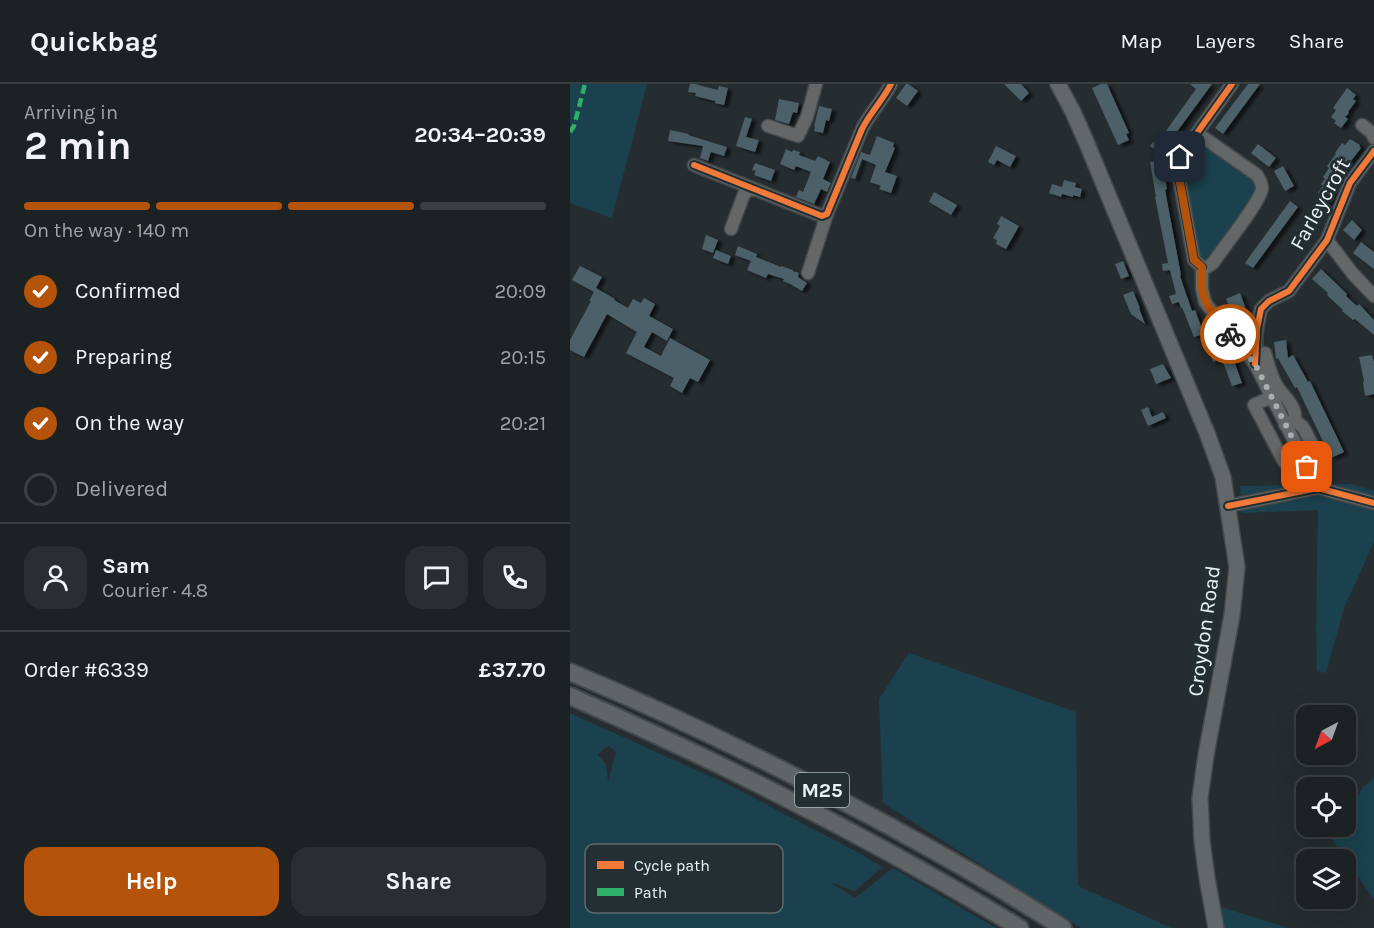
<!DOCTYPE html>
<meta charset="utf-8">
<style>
:root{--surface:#1c2224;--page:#292f31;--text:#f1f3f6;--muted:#a0a4a6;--line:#3a3f41;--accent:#b45309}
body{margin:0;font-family:Karla,sans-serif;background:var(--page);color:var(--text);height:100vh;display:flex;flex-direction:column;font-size:22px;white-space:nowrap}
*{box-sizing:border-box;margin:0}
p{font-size:20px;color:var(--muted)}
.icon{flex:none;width:33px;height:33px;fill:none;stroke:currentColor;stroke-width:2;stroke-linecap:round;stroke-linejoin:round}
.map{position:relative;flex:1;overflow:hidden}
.drawer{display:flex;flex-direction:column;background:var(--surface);width:570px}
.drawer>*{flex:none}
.needle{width:39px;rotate:221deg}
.tools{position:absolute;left:726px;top:621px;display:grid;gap:12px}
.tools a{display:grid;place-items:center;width:60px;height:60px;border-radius:12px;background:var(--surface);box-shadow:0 6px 24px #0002,0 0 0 2px var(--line);font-size:30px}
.pin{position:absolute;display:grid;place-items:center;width:51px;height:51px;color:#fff;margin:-26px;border-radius:12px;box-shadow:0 3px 9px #0006}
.courier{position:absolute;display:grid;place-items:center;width:60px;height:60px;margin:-30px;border:4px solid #b45309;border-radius:50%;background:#fff;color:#222;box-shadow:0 2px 8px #0007}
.head em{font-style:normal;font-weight:700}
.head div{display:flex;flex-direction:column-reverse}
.head{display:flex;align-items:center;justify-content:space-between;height:102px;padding:0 24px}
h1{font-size:39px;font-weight:700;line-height:45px}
.bar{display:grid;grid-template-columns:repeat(4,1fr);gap:9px 6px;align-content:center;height:72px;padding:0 24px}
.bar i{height:8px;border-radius:4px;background:var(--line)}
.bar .on{background:var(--accent)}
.bar p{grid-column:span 4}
.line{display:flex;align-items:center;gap:15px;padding:0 24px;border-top:2px solid var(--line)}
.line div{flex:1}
.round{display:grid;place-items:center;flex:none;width:63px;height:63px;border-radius:18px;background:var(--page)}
ol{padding:0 24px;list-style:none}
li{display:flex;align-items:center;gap:18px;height:66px}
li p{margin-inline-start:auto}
li .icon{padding:6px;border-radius:50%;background:var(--accent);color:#fff;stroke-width:4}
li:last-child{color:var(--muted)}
li i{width:33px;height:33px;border:3px solid var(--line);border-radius:50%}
.cta{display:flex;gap:12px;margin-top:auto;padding:12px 24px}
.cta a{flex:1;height:69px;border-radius:18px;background:var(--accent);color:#fff;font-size:24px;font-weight:700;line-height:69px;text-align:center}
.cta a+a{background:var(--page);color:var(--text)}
header{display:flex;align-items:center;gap:36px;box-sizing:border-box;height:84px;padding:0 30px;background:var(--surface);border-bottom:2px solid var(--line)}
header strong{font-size:28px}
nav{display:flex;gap:33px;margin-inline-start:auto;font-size:21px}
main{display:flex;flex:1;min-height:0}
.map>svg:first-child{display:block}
</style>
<header>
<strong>Quickbag</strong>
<nav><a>Map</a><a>Layers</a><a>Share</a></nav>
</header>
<main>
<section class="drawer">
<div class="head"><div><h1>2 min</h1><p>Arriving in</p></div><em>20:34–20:39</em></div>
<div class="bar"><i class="on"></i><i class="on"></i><i class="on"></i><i></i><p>On the way · 140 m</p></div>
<ol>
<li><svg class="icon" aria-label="check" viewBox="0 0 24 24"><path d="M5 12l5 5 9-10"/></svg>Confirmed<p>20:09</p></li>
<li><svg class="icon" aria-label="check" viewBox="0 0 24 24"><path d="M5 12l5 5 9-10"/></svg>Preparing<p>20:15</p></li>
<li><svg class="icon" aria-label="check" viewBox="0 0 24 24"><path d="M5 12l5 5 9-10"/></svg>On the way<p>20:21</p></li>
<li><i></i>Delivered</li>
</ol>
<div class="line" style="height:108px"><a class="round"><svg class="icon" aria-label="person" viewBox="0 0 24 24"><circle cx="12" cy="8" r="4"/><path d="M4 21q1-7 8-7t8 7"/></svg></a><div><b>Sam</b><p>Courier · 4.8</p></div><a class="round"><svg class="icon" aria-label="chat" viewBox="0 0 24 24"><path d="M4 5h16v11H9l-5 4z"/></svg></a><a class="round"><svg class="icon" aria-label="phone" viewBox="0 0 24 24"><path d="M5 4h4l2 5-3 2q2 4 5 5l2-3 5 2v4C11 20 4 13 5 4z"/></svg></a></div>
<div class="line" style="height:78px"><div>Order #6339</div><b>£37.70</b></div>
<div class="cta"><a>Help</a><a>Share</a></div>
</section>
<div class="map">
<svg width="804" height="844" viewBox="0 0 804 844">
<defs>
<filter id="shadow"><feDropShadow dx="4.5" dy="2.5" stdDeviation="1.5" flood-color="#0009"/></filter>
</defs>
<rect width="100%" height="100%" fill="#262d30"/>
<path fill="#1a414d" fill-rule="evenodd" d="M 0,0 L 77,0 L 42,134 L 0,119 Z
M 631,60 L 640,62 L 683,94 L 686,100 L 687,109 L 638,178 L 629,176 L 612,82 L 623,62 Z
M 781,400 L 804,407 L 804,458 L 774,524 L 756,589 L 747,587 L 746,544 L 748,426 L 672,429 L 670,402 Z
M 339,569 L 506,628 L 508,802 L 602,844 L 511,844 L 313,719 L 309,615 Z
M 0,629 L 157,700 L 291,770 L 312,783 L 285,807 L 259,798 L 285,814 L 323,784 L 426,844 L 0,844 ZM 39,662 L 46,668 L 38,697 L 36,680 L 28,671 L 33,665 Z
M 804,694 L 804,816 L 761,754 L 768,743 L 776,742 L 776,731 L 793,703 Z
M 648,822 L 718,844 L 652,844 Z"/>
<path fill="#4b6168" filter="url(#shadow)" d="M 120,0 L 125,0 L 148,6 L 149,2 L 158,4 L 154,21 L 145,19 L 145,17 L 125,12 L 126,9 L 118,8 Z
M 336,0 L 338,0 L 348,7 L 337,22 L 326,14 Z
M 434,0 L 451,0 L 459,9 L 451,17 Z
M 531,0 L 537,0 L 559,49 L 556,50 L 559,56 L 548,61 L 522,4 Z
M 620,0 L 642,0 L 595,64 L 594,63 L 590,69 L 580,62 L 585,56 L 588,58 L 626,5 Z
M 678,0 L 690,0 L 653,50 L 645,44 Z
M 777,4 L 786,11 L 783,15 L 786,17 L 778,28 L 779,29 L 775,33 L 778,35 L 771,44 L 764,39 L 766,37 L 761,33 L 766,26 L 763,24 Z
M 209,15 L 229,19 L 227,29 L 223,28 L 219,40 L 205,36 Z
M 249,22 L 262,25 L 259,37 L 256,36 L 253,49 L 244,47 L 245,42 L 244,42 Z
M 175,33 L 182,35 L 176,53 L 189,56 L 185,68 L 166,62 Z
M 100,46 L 119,50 L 118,51 L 157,63 L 154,72 L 141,68 L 138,77 L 130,74 L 133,62 L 98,57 Z
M 307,52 L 324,59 L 323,63 L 325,64 L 315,88 L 327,92 L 321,109 L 309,105 L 311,102 L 300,98 L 306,81 L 292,75 L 285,95 L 281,94 L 291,68 L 300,71 Z
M 780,55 L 790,61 L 789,62 L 791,64 L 770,91 L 768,90 L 760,102 L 765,106 L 762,109 L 764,111 L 757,120 L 751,115 L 753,113 L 748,109 L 753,102 L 751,100 L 755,95 L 753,93 L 759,84 L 757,82 L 766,70 L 765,69 L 772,59 L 775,61 Z
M 688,60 L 706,74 L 699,83 L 681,69 Z
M 426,62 L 446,72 L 440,83 L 427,76 L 424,81 L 418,78 Z
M 216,65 L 222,68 L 223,66 L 230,68 L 229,71 L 245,77 L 248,72 L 260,78 L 253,95 L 261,99 L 257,108 L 251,105 L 244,120 L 226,113 L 229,106 L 233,108 L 241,88 L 226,82 L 224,86 L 210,80 Z
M 587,77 L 592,79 L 597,105 L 595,106 L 611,191 L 610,192 L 622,227 L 625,226 L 634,250 L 624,253 L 612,223 L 611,224 L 609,218 L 602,220 L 599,212 L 606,210 L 600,186 L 593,187 L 592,180 L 598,179 L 585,113 L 586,113 L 580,78 Z
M 185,79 L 205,86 L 201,97 L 184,91 L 186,87 L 182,86 Z
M 713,82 L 724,102 L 715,107 L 704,87 Z
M 494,96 L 506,99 L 505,103 L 512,105 L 510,113 L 503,111 L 503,113 L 492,110 L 491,113 L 479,109 L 482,100 L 492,103 Z
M 364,108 L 387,121 L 381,131 L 359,118 Z
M 720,117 L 728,123 L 683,184 L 675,179 Z
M 431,132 L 449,142 L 436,165 L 426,160 L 427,156 L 423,154 L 430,142 L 427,140 Z
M 782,136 L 792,146 L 784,156 L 773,146 Z
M 136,151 L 148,156 L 143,169 L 132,165 Z
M 791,158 L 804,168 L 804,185 L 783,169 Z
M 168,162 L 187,170 L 186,173 L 211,183 L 211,182 L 223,186 L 223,187 L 229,189 L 228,193 L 237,199 L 232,207 L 220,200 L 213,197 L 214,195 L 198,190 L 196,194 L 177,186 L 181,177 L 165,171 Z
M 146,166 L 161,172 L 158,180 L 143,174 Z
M 553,177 L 559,192 L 551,195 L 545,180 Z
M 10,182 L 32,193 L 26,204 L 45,215 L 44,216 L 58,224 L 63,215 L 71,219 L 74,214 L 85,220 L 79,232 L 103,245 L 97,257 L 82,248 L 74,263 L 91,272 L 100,254 L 140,276 L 128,298 L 120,294 L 112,309 L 100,302 L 104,294 L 56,269 L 67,248 L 37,230 L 14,273 L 0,266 L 0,256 L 21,217 L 19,217 L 24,208 L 2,196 Z
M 751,185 L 777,210 L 776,212 L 787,222 L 789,220 L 804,236 L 804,251 L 785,235 L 783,236 L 772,227 L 773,226 L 757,211 L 758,209 L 742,195 Z
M 563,207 L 570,224 L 569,224 L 575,240 L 561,230 L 553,211 Z
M 670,209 L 679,233 L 670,235 L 668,231 L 664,233 L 656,215 Z
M 643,247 L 649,264 L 651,264 L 655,274 L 643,278 L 633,251 Z
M 716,256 L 718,274 L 723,271 L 738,298 L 740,297 L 774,368 L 761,374 L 727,303 L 725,304 L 708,274 L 706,275 L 704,258 Z
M 802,271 L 804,278 L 804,310 L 795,312 L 793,298 L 794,297 L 789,273 Z
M 663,274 L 672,299 L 662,302 L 653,278 Z
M 593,280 L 601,294 L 586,300 L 580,285 Z
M 578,323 L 582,333 L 593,328 L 596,334 L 578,342 L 571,326 Z"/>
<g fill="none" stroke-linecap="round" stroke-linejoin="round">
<g stroke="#42484b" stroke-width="15">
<path id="minor" d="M 792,41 L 801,48 L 804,54
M 198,42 L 228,52 L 237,33 L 246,0
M 627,49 L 687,91 C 689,95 692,99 692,104 C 692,116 652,165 643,179 L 637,183 L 632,183
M 124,81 L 252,132 L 257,130 L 292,45 C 300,29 313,16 321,0
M 161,145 L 174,110 L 180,105 L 184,106
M 757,156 L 783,190 L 804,212
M 632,183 L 632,205 L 635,218 L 644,230 L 685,280 L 748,404
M 632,183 L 624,176 L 607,82 L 608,77 L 617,63 L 662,0
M 238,189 L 257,130
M 695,269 C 698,280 701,292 707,302 C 712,310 724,320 725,331 C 725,337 720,338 715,341
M 685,280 L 687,245 L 691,225 L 699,217 L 719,207 L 757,156 L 780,99 L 804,67
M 701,313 L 684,321 L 714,378
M 724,336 L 733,343 L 747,370
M 658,422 L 748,404 L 804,419"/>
</g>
<g stroke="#42484b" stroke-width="18">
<path id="major" d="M 488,0 L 503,28 L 515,55 L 637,349 L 653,393 L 667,483 L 662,531 L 636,671 L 630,714 L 632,757 L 637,794 L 646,844"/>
</g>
<g stroke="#42484b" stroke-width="20">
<path id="highway" d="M 0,588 C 105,632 208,682 308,736 C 371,770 433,805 493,844
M 0,612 C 155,680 305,756 450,844"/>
</g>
<use href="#minor" stroke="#636767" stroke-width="12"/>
<use href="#major" stroke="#62686a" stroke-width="15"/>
<use href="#highway" stroke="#5f6467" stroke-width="16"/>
<path stroke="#2db169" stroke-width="4.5" stroke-dasharray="9 4.5" stroke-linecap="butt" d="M 0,48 L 4,42 L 15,0"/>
<g stroke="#232f33" stroke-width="10">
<path id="cycleway" d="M 124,81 L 252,132 L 257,130 L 292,45 C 300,29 313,16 321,0
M 632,183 L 624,176 L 607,82 L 608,77 L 617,63 L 662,0
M 685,280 L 687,245 L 691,225 L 699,217 L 719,207 L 757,156 L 780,99 L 804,67
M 658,422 L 748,404 L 804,419"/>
</g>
<use href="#cycleway" stroke="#f17a3a" stroke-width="6"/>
</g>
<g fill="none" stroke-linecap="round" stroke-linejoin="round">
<path stroke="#a6aeb0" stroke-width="6" stroke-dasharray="0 10.8" d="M 660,250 L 685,280 L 737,383"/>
<path stroke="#b45309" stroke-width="8" d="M 610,73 L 607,82 L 624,176 L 632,183 C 632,190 631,197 632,203 C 633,222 649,236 660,250"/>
</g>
<g text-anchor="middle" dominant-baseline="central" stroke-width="6" stroke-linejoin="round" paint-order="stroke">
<rect fill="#232f33" stroke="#afb8bb" stroke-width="1.5" x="225" y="689" width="54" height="34" rx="4.5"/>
<g font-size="20" font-weight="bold" fill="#ebf3f5">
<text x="252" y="706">M25</text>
</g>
<g font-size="21" fill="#ebf3f5" stroke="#232f33">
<text transform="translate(750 120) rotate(-61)">Farleycroft</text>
<text transform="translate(634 547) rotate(-82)">Croydon Road</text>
</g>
</g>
<rect x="15" y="760" width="198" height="69" rx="9" fill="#232f33" stroke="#5f6a6d" stroke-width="1.5"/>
<rect x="27" y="777" width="27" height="8" fill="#f17a3a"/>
<rect x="27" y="804" width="27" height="8" fill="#2db169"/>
<g font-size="16" fill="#ebf3f5">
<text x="64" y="787">Cycle path</text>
<text x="64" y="814">Path</text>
</g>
</svg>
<div class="tools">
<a><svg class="needle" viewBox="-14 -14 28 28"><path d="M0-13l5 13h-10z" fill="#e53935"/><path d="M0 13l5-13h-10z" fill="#a0a4a6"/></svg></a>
<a><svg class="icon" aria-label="locate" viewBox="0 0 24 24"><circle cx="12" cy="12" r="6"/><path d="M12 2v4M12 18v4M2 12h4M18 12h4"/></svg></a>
<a><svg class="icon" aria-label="layers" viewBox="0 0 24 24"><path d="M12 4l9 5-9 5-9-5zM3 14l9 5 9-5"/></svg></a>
</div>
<div class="pin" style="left:737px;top:383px;background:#ea580c"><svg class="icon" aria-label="bag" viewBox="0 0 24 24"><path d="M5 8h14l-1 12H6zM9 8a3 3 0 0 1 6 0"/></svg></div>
<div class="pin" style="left:610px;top:73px;background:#1f2937"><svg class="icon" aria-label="home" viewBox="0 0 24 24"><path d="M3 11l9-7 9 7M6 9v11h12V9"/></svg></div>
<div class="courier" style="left:660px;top:250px"><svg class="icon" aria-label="bike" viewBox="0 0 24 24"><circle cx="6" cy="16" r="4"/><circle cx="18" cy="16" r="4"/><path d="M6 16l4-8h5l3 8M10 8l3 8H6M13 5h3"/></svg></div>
</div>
</main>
